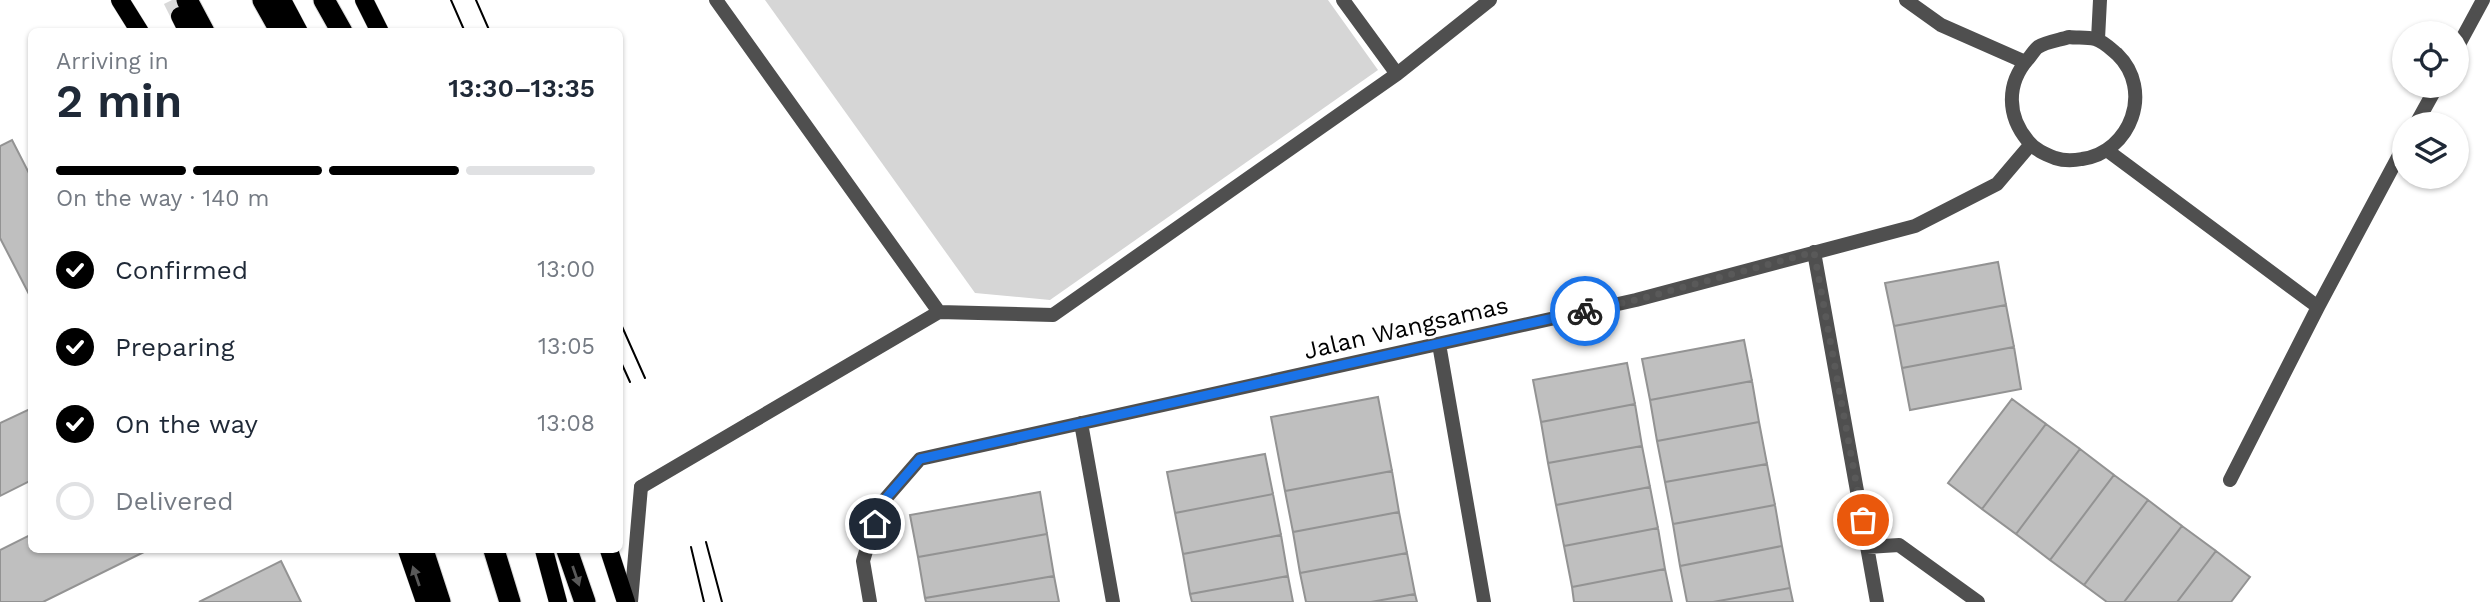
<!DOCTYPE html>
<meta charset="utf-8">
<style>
:root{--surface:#fff;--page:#f2f2f3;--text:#1f2937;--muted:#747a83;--line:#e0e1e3;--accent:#000}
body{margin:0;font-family:"Work Sans",sans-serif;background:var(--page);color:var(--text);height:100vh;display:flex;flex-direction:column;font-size:26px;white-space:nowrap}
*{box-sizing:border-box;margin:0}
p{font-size:23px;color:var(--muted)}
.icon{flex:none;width:38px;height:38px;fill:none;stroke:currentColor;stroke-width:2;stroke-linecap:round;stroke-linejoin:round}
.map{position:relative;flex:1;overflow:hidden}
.drawer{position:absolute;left:28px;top:28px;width:595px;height:525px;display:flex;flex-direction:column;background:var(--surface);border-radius:10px;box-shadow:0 2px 5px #0004}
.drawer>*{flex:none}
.fabs{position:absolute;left:2392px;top:21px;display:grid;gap:14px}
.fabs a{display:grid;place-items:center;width:77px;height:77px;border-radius:50%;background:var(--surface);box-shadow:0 2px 5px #0004;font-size:35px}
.pin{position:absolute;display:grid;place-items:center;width:60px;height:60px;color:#fff;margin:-30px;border:4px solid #fff;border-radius:50%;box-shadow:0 2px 7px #0007}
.courier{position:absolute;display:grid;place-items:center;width:70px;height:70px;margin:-35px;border:5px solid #1a73e8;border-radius:50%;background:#fff;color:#222;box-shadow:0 2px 9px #0007}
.overview em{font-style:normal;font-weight:600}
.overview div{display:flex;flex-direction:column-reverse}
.overview{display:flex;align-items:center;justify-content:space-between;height:119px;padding:0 28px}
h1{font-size:46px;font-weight:600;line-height:52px}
.bar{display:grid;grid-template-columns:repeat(4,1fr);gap:10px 7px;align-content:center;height:84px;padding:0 28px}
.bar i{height:9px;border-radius:5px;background:var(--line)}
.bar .selected{background:var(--accent)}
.bar p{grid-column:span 4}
ol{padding:0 28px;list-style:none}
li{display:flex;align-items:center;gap:21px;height:77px}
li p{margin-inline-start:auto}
li .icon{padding:7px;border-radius:50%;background:var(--accent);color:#fff;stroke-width:4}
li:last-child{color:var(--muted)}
li i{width:38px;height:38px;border:4px solid var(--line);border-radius:50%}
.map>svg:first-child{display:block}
</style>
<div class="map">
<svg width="2491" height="602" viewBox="0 0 2491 602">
<rect width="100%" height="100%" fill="#fff"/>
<path fill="#d6d6d6" d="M 765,0 L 1328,0 L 1378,70 L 1050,300 L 975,293 Z"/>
<path fill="#bfbfbf" stroke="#939393" stroke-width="2" d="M 12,140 L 32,179 L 32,300 L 0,238 L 0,146 Z
M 1998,262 L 2006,305 L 1894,326 L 1885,283 Z
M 2006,305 L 2014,347 L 1902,368 L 1894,326 Z
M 1744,340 L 1752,381 L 1650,400 L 1642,359 Z
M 2014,347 L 2021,389 L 1910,410 L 1902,368 Z
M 1627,363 L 1635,404 L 1541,422 L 1533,380 Z
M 1752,381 L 1759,422 L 1657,441 L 1650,400 Z
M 1378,397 L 1392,471 L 1285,491 L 1271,417 Z
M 2012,399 L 2046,424 L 1982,509 L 1948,483 Z
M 1635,404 L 1642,446 L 1548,463 L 1541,422 Z
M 32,408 L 32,480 L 0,496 L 0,423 Z
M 1759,422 L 1767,464 L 1665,482 L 1657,441 Z
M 2046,424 L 2080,449 L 2016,534 L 1982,509 Z
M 1642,446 L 1650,487 L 1556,505 L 1548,463 Z
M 2080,449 L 2114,475 L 2050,560 L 2016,534 Z
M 1265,454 L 1273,494 L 1175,513 L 1167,472 Z
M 1767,464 L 1775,505 L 1673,524 L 1665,482 Z
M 1392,471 L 1399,512 L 1293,532 L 1285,491 Z
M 2114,475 L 2148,500 L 2084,585 L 2050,560 Z
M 1650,487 L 1658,528 L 1564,546 L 1556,505 Z
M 1040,492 L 1047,534 L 918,557 L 910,515 Z
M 1273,494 L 1281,535 L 1183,554 L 1175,513 Z
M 2148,500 L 2182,526 L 2124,602 L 2107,602 L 2084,585 Z
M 1775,505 L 1782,546 L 1680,566 L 1673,524 Z
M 1399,512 L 1407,553 L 1300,573 L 1293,532 Z
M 2182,526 L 2216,551 L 2177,602 L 2124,602 Z
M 1658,528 L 1665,569 L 1572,587 L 1564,546 Z
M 32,534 L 32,550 L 143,550 L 144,552 L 43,602 L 0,602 L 0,550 Z
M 1047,534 L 1054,576 L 925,598 L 918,557 Z
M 1281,535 L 1288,576 L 1190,594 L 1183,554 Z
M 1782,546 L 1790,588 L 1713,602 L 1687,602 L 1680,566 Z
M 2216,551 L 2250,577 L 2231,602 L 2177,602 Z
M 1407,553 L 1415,594 L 1371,602 L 1306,602 L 1300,573 Z
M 281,561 L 301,602 L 199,602 Z
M 1665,569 L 1672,602 L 1574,602 L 1572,587 Z
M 1054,576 L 1059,602 L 926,602 L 925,598 Z
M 1288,576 L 1293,602 L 1192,602 L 1190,594 Z
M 1790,588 L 1793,602 L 1713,602 Z
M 1415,594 L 1417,602 L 1371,602 Z"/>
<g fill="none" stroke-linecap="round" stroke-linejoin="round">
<path stroke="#d9d9d9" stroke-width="18" stroke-dasharray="18 9" stroke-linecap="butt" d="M 172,0 L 180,16"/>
<g stroke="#dbdbdb" stroke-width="19">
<path id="primary" d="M 120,0 L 140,32
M 282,0 L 299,32
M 364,0 L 380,32
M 180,16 L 188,32
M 407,550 L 425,602
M 544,550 L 558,602
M 609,550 L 626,602"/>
</g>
<g stroke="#dbdbdb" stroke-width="23">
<path id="highway" d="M 187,0 L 204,32
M 263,0 L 281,32
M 324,0 L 342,32
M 423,550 L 440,602
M 494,550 L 510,602
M 567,550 L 585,602"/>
</g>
<path stroke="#4f4f4f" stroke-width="14" d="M 716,0 L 939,312
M 1906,0 L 1941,25 L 2025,62
M 2098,39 L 2100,0
M 1397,74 L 1490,0
M 750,423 L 939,312 L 1053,315 L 1397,74 L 1343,0
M 631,602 L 641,487"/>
<path stroke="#4f4f4f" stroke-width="14" d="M 2069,37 C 2077,38 2087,37 2095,39 C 2103,41 2111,49 2117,54 C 2154,90 2131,152 2082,159 C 2072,161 2064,161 2055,158 C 2045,154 2035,150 2028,141 C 2007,116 2006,84 2028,59 C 2031,56 2034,50 2038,47 C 2046,42 2060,40 2069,37 Z
M 2457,48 L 2483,0
M 2416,124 L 2437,86
M 2108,151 L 2318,307
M 1814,252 L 1877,602
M 1439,344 L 1484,602
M 1081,423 L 1113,602
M 2230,480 L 2318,307 L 2404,146
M 1867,547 L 1899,545 L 1978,602
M 870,602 L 863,561 L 880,505 L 920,459 L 1636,300 L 1915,226 L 1997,184 L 2031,144"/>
<use href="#primary" stroke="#000" stroke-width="18"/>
<use href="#highway" stroke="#000" stroke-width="21"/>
<path stroke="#000" stroke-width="2" d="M 451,0 L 465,32
M 476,0 L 490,32
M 620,322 L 645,378
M 620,360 L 630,382
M 706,542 L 722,602
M 691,547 L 704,602"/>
<path stroke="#4f4f4f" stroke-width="14" d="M 641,487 L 750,423"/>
</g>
<defs><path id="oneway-solid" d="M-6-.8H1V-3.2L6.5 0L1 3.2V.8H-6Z" transform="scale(1.75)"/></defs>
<g fill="#595959">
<use href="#oneway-solid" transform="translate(416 576) rotate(-109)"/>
<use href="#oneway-solid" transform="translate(576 576) rotate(71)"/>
</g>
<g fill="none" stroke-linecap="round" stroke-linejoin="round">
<path stroke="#595959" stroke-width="7" stroke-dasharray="0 12.6" d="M 1585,311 L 1636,300 L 1814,252 L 1863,520"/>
<path stroke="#1a73e8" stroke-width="9" d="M 875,524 L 880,505 L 920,459 L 1585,311"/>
</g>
<g text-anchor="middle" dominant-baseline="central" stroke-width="6" stroke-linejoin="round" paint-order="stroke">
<g font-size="24" fill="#000" stroke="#fff">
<text transform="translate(1406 328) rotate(-13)">Jalan Wangsamas</text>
</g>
</g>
</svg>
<div class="fabs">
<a><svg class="icon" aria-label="locate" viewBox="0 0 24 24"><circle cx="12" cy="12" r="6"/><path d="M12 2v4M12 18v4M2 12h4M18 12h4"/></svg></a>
<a><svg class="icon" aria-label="layers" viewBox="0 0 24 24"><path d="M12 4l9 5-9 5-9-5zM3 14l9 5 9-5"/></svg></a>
</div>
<div class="pin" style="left:1863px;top:520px;background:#ea580c"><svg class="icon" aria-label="bag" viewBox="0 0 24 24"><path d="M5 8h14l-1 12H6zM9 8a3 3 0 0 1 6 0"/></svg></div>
<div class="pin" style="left:875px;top:524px;background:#1f2937"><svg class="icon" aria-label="home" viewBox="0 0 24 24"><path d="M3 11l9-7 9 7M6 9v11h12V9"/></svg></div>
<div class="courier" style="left:1585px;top:311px"><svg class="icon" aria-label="bike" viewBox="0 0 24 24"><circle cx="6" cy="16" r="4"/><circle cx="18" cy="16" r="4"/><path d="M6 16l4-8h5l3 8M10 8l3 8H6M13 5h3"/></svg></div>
<section class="drawer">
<div class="overview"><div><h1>2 min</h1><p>Arriving in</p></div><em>13:30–13:35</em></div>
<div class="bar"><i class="selected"></i><i class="selected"></i><i class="selected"></i><i></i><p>On the way · 140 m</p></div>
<ol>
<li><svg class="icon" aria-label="check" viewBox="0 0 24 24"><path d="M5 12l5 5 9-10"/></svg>Confirmed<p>13:00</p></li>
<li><svg class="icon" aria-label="check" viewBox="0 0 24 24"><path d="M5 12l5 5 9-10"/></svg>Preparing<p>13:05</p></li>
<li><svg class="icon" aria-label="check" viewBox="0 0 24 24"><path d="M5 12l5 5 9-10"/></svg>On the way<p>13:08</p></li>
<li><i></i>Delivered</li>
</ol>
</section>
</div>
